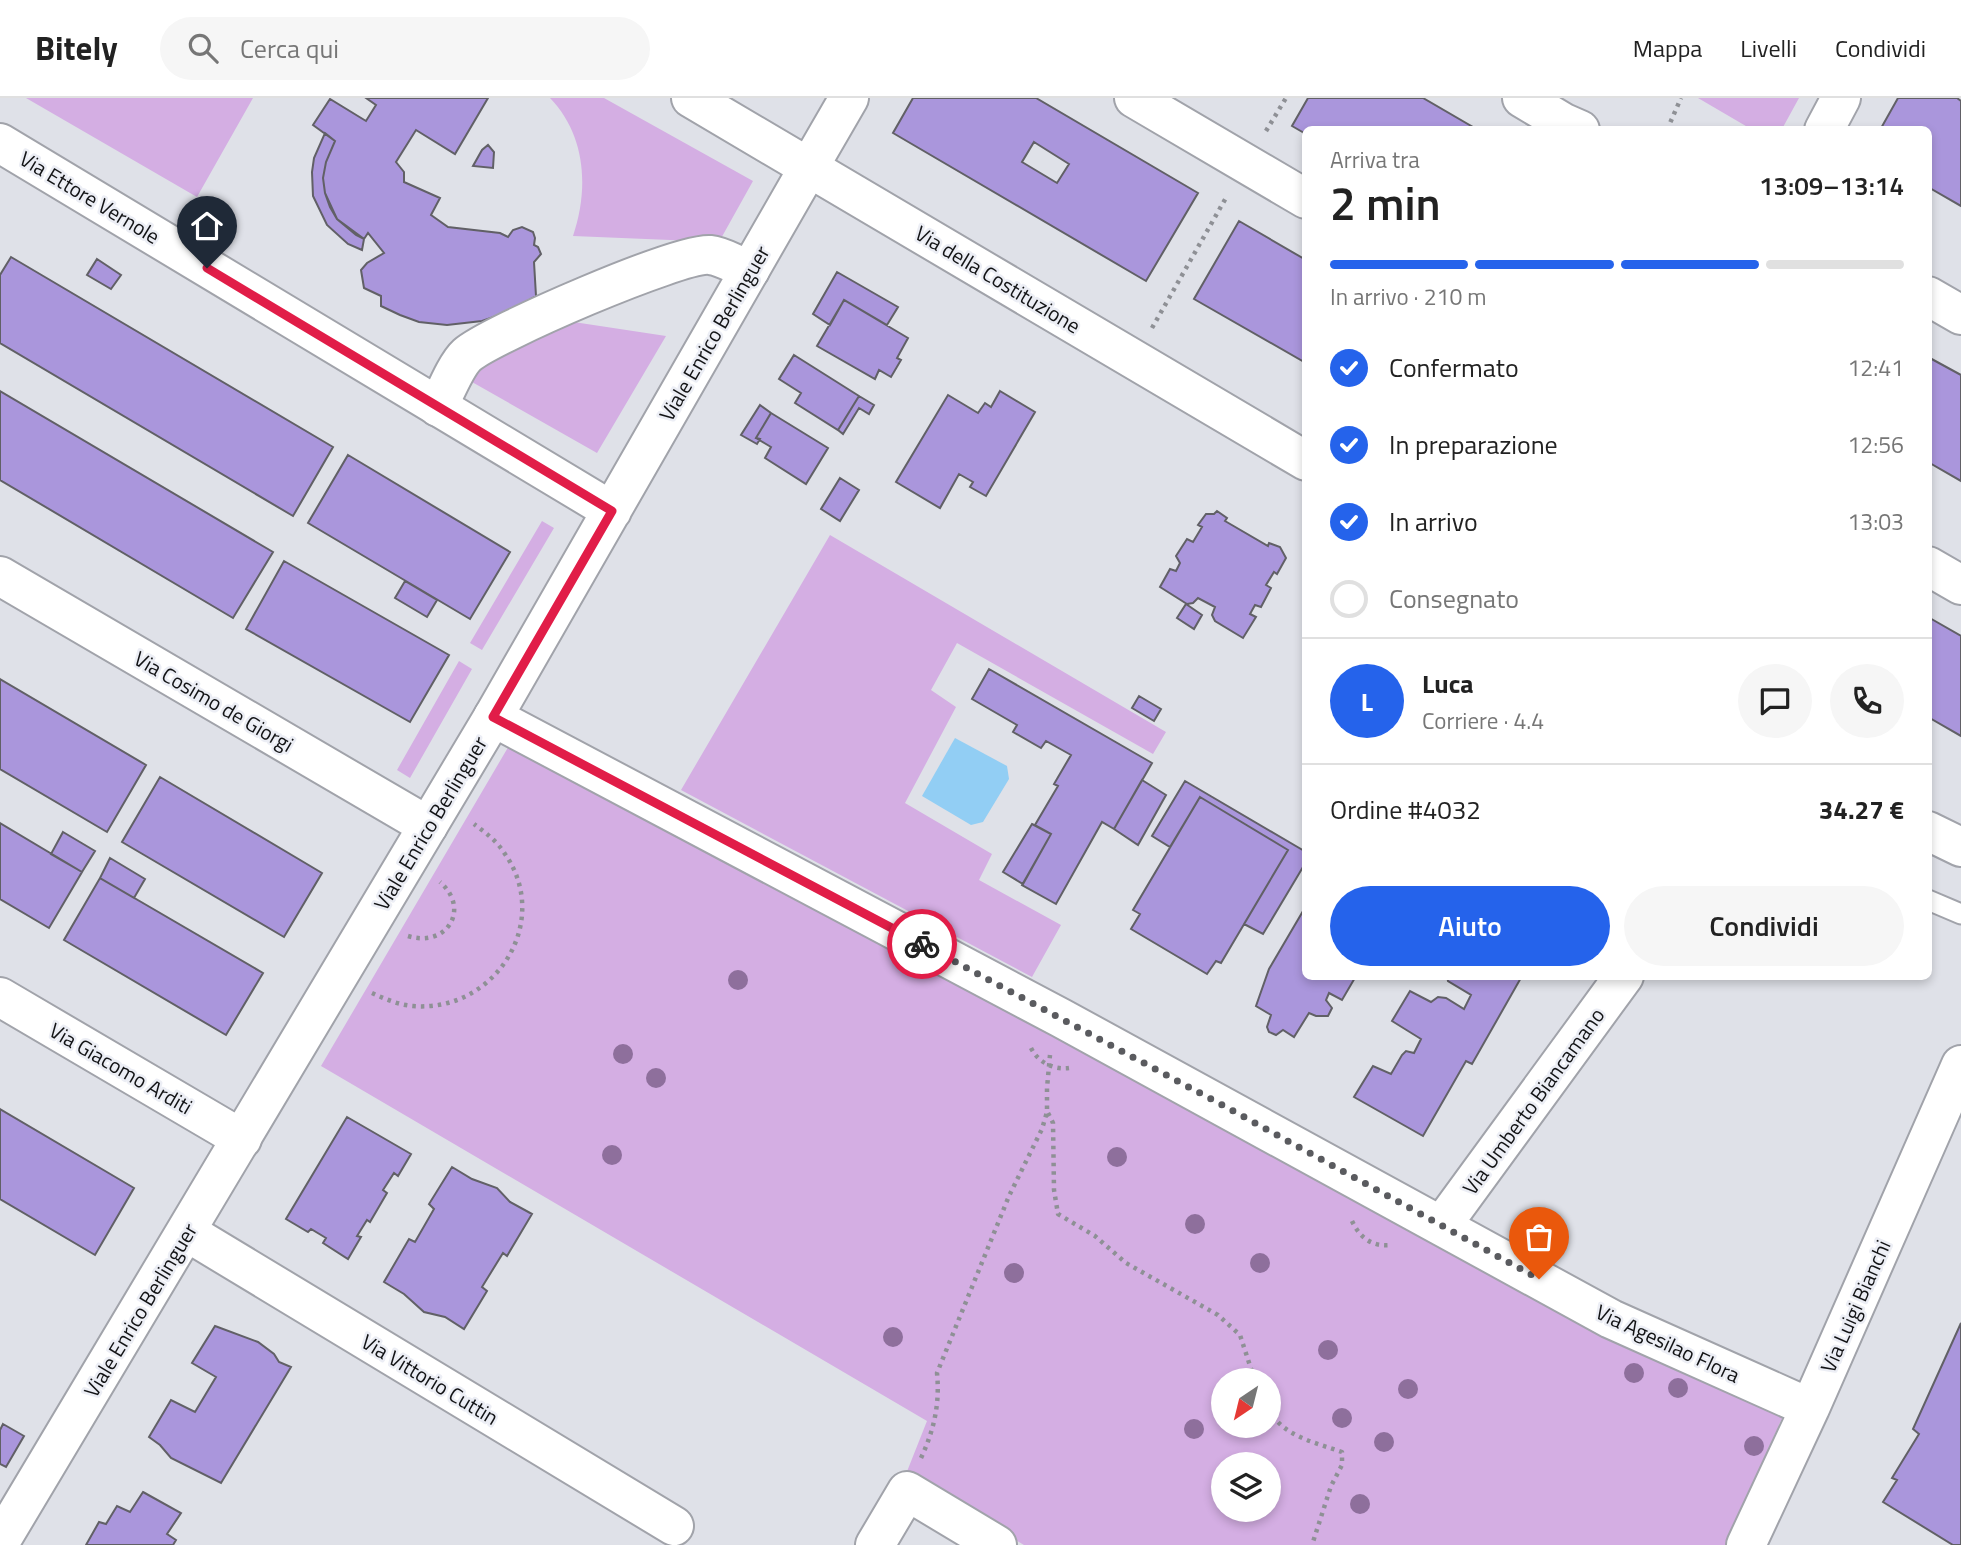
<!DOCTYPE html>
<html lang="it">
<meta charset="utf-8">
<style>
:root{--surface:#fff;--page:#f6f6f6;--text:#222;--muted:#767676;--line:#e0e0e0;--accent:#2563eb}
body{margin:0;font-family:"Titillium Web",sans-serif;background:var(--page);color:var(--text);height:100vh;display:flex;flex-direction:column;font-size:26px;white-space:nowrap}
*{box-sizing:border-box;margin:0}
p{font-size:23px;color:var(--muted)}
.icon{flex:none;width:38px;height:38px;fill:none;stroke:currentColor;stroke-width:2;stroke-linecap:round;stroke-linejoin:round}
.map{position:relative;flex:1;overflow:hidden}
.drawer{position:absolute;left:1302px;top:28px;width:630px;height:854px;display:flex;flex-direction:column;background:var(--surface);border-radius:10px;box-shadow:0 4px 10px #0003}
.drawer>*{flex:none}
.needle{width:46px;rotate:215deg}
.fabs{position:absolute;left:1211px;top:1270px;display:grid;gap:14px}
.fabs a{display:grid;place-items:center;width:70px;height:70px;border-radius:50%;background:var(--surface);box-shadow:0 4px 10px #0003;font-size:35px}
.pin{position:absolute;display:grid;place-items:center;width:60px;height:60px;color:#fff;margin:-72px -30px;border-radius:50% 50% 50% 0;rotate:-45deg;box-shadow:0 0 7px #0007}
.pin .icon{rotate:45deg}
.courier{position:absolute;display:grid;place-items:center;width:70px;height:70px;margin:-35px;border:5px solid #e11d48;border-radius:50%;background:#fff;color:#222;box-shadow:0 2px 9px #0007}
.summary em{font-style:normal;font-weight:600}
.summary div{display:flex;flex-direction:column-reverse}
.summary{display:flex;align-items:center;justify-content:space-between;height:119px;padding:0 28px}
h1{font-size:46px;font-weight:600;line-height:52px}
.bar{display:grid;grid-template-columns:repeat(4,1fr);gap:10px 7px;align-content:center;height:84px;padding:0 28px}
.bar i{height:9px;border-radius:5px;background:var(--line)}
.bar .on{background:var(--accent)}
.bar p{grid-column:span 4}
.line{display:flex;align-items:center;gap:18px;padding:0 28px;border-top:2px solid var(--line)}
.line div{flex:1}
.round{display:grid;place-items:center;flex:none;width:74px;height:74px;border-radius:37px;background:var(--page)}
ol{padding:0 28px;list-style:none}
li{display:flex;align-items:center;gap:21px;height:77px}
li p{margin-inline-start:auto}
li .icon{padding:7px;border-radius:50%;background:var(--accent);color:#fff;stroke-width:4}
li:last-child{color:var(--muted)}
li i{width:38px;height:38px;border:4px solid var(--line);border-radius:50%}
.cta{display:flex;gap:14px;margin-top:auto;padding:14px 28px}
.cta a{flex:1;height:80px;border-radius:42px;background:var(--accent);color:#fff;font-size:28px;font-weight:600;line-height:80px;text-align:center}
.cta a+a{background:var(--page);color:var(--text)}
header{display:flex;align-items:center;gap:42px;box-sizing:border-box;height:98px;padding:0 35px;background:var(--surface);border-bottom:2px solid var(--line)}
header strong{font-size:33px}
nav{display:flex;gap:38px;margin-inline-start:auto;font-size:24px}
.search{width:490px;height:63px;background:var(--page);display:flex;align-items:center;gap:18px;box-sizing:border-box;padding:0 24px;border-radius:38px;color:var(--muted);font-size:26px}
.map>svg:first-child{display:block}
</style>
<header>
<strong>Bitely</strong>
<div class="search"><svg class="icon" aria-label="search" viewBox="0 0 24 24"><circle cx="10" cy="10" r="6"/><path d="M15 15l6 6"/></svg>Cerca qui</div>
<nav><a>Mappa</a><a>Livelli</a><a>Condividi</a></nav>
</header>
<div class="map">
<svg width="1961" height="1447" viewBox="0 0 1961 1447">
<rect width="100%" height="100%" fill="#dfe1e8"/>
<path fill="#d4aee3" fill-rule="evenodd" d="M 26,0 L 253,0 L 197,99 Z
M 550,0 L 604,0 L 753,83 L 719,144 L 573,138 C 589,91 586,37 550,0 Z
M 1698,0 L 1799,0 L 1782,31 L 1751,31 Z
M 567,223 L 666,238 L 597,355 L 472,284 L 480,269 Z
M 542,423 L 554,430 L 482,552 L 470,545 Z
M 830,437 L 1166,634 L 1153,656 L 957,545 L 931,592 L 956,609 L 905,705 L 992,756 L 979,782 L 1061,827 L 1032,879 L 681,692 Z
M 459,563 L 472,571 L 410,680 L 397,672 Z
M 510,646 L 1783,1318 L 1725,1447 L 1024,1447 L 906,1376 L 927,1323 L 321,968 ZM 1223,1283 L 1269,1283 L 1269,1328 L 1223,1328 ZM 1223,1367 L 1269,1367 L 1269,1412 L 1223,1412 Z"/>
<path fill="#92cef4" d="M 955,640 L 1007,668 L 1009,681 L 983,724 L 971,727 L 922,698 Z"/>
<path fill="#aa96dc" stroke="#616066" stroke-width="2" fill-rule="evenodd" d="M 366,0 L 488,0 L 455,56 L 416,32 L 396,64 L 404,74 L 404,84 L 440,100 L 431,117 L 448,129 L 500,135 L 508,139 L 513,132 L 522,129 L 533,134 L 535,140 L 534,147 L 538,149 L 541,156 L 534,164 L 536,198 L 508,214 L 482,223 L 447,227 L 419,224 L 400,217 L 381,208 L 381,198 L 364,190 L 361,172 L 367,165 L 384,155 L 368,135 L 364,141 L 356,137 L 337,121 L 330,109 L 325,95 L 323,80 L 326,64 L 335,43 L 313,27 L 330,1 L 366,23 L 376,7 Z
M 913,0 L 1036,0 L 1198,95 L 1146,183 L 893,35 ZM 1034,44 L 1069,66 L 1057,85 L 1022,64 Z
M 1308,0 L 1423,0 L 1478,32 L 1306,32 L 1306,36 L 1292,28 Z
M 1898,0 L 1957,0 L 1961,3 L 1961,108 L 1928,89 L 1928,32 L 1880,32 Z
M 325,35 L 335,43 L 326,64 L 323,80 L 325,95 L 337,121 L 364,141 L 362,152 L 348,146 L 327,127 L 313,98 L 312,74 L 314,60 Z
M 488,47 L 494,54 L 493,70 L 473,68 L 482,52 Z
M 1239,123 L 1306,162 L 1306,265 L 1194,201 Z
M 11,159 L 333,349 L 293,418 L 0,245 L 0,177 Z
M 97,161 L 121,177 L 111,191 L 87,177 Z
M 837,174 L 898,209 L 887,227 L 844,202 L 830,227 L 813,216 Z
M 844,202 L 908,240 L 897,260 L 901,262 L 891,279 L 879,272 L 875,281 L 817,248 Z
M 794,257 L 859,298 L 838,332 L 795,305 L 801,295 L 779,281 Z
M 1928,259 L 1961,277 L 1961,383 L 1928,364 Z
M 0,293 L 273,454 L 233,520 L 0,382 Z
M 1000,293 L 1035,314 L 986,398 L 970,389 L 973,384 L 959,376 L 940,410 L 896,384 L 948,297 L 978,315 L 985,305 L 991,309 Z
M 859,298 L 874,307 L 869,316 L 859,310 L 843,336 L 838,332 Z
M 760,307 L 771,315 L 756,340 L 760,341 L 757,346 L 741,337 Z
M 771,315 L 828,350 L 806,386 L 765,360 L 771,349 L 756,340 Z
M 348,357 L 510,454 L 470,521 L 308,425 Z
M 840,380 L 859,392 L 840,423 L 821,411 Z
M 1217,413 L 1227,420 L 1225,423 L 1268,448 L 1269,445 L 1280,449 L 1286,460 L 1277,476 L 1274,474 L 1266,487 L 1271,490 L 1261,509 L 1255,507 L 1250,516 L 1256,519 L 1243,540 L 1215,523 L 1212,517 L 1215,509 L 1198,500 L 1193,505 L 1187,506 L 1160,489 L 1170,471 L 1176,473 L 1180,465 L 1176,458 L 1187,441 L 1193,444 L 1202,429 L 1198,427 L 1206,416 L 1214,416 Z
M 284,463 L 449,557 L 410,624 L 246,531 Z
M 405,483 L 437,502 L 427,519 L 395,500 Z
M 1186,506 L 1202,517 L 1194,531 L 1177,520 Z
M 1928,519 L 1961,538 L 1961,638 L 1928,619 Z
M 989,571 L 1152,665 L 1114,731 L 1102,724 L 1056,806 L 1022,787 L 1051,736 L 1035,727 L 1058,688 L 1054,686 L 1071,657 L 1046,643 L 1041,650 L 1013,634 L 1017,627 L 972,601 Z
M 0,581 L 146,667 L 107,734 L 0,671 Z
M 1139,598 L 1161,611 L 1154,623 L 1132,610 Z
M 160,679 L 322,775 L 284,839 L 122,744 Z
M 1142,682 L 1166,697 L 1138,747 L 1114,731 Z
M 1185,683 L 1306,754 L 1306,764 L 1263,836 L 1244,826 L 1288,752 L 1200,699 L 1170,749 L 1152,738 Z
M 1200,699 L 1288,752 L 1221,865 L 1216,863 L 1207,876 L 1131,831 L 1140,816 L 1133,812 Z
M 0,725 L 82,774 L 49,830 L 0,801 Z
M 1032,726 L 1051,736 L 1023,786 L 1003,774 Z
M 63,734 L 95,753 L 82,774 L 51,756 Z
M 110,760 L 145,781 L 134,800 L 100,780 Z
M 100,780 L 263,875 L 226,937 L 64,842 Z
M 1306,808 L 1306,878 L 1356,878 L 1342,902 L 1329,895 L 1326,902 L 1332,910 L 1328,918 L 1316,918 L 1309,915 L 1294,939 L 1283,932 L 1276,937 L 1269,934 L 1267,929 L 1271,917 L 1256,908 L 1269,871 Z
M 1522,878 L 1472,966 L 1466,963 L 1423,1038 L 1354,999 L 1373,968 L 1391,976 L 1402,957 L 1406,953 L 1414,955 L 1421,941 L 1392,923 L 1410,893 L 1431,904 L 1438,899 L 1446,900 L 1464,911 L 1471,897 L 1448,883 L 1447,878 Z
M 0,1011 L 134,1090 L 95,1157 L 0,1101 Z
M 347,1019 L 411,1056 L 398,1078 L 394,1075 L 383,1092 L 387,1095 L 370,1124 L 367,1122 L 357,1138 L 361,1139 L 348,1161 L 323,1145 L 326,1140 L 311,1131 L 308,1134 L 286,1121 Z
M 452,1069 L 472,1081 L 497,1090 L 510,1104 L 532,1116 L 507,1158 L 503,1155 L 482,1189 L 487,1193 L 464,1231 L 445,1219 L 424,1214 L 404,1196 L 384,1184 L 409,1141 L 415,1144 L 434,1111 L 429,1106 Z
M 1961,1225 L 1961,1447 L 1953,1447 L 1883,1404 L 1897,1382 L 1892,1380 L 1919,1336 L 1913,1331 Z
M 215,1228 L 258,1244 L 274,1256 L 279,1264 L 291,1269 L 221,1385 L 171,1360 L 160,1347 L 149,1339 L 171,1302 L 195,1314 L 216,1279 L 192,1265 Z
M 3,1326 L 24,1338 L 6,1369 L 0,1366 L 0,1332 Z
M 143,1394 L 181,1415 L 167,1436 L 176,1442 L 173,1447 L 86,1447 L 99,1424 L 106,1426 L 117,1408 L 130,1414 Z"/>
<g fill="none" stroke-linecap="round" stroke-linejoin="round">
<g stroke="#a1a3aa" stroke-width="23">
<path id="lane" d="M 1928,802 L 1961,816"/>
</g>
<g stroke="#a1a3aa" stroke-width="42">
<path id="street" d="M 1134,0 L 1306,101
M 1522,0 L 1564,25 L 1580,32
M 1824,32 L 1841,0
M 809,69 L 849,0
M 1928,198 L 1961,217
M 438,309 C 445,295 456,267 467,257 C 491,236 680,154 710,157 C 722,158 738,168 750,172
M 1928,468 L 1961,487
M 0,478 L 428,728
M 493,619 L 1061,920 L 1611,1221 L 1810,1310
M 0,899 L 242,1041
M 1442,1127 L 1624,878
M 187,1134 L 674,1428
M 875,1447 L 907,1393 L 997,1447
M 1746,1447 L 1810,1310 L 1961,967"/>
</g>
<g stroke="#a1a3aa" stroke-width="42">
<path id="secondary" d="M 691,0 L 1306,363
M 0,45 L 612,413
M 1928,733 L 1961,749
M 0,1444 L 493,619 L 809,69"/>
</g>
<path stroke="#8e9095" stroke-width="4.5" stroke-dasharray="3.5 5" stroke-linecap="butt" d="M 1667,32 L 1681,0
M 1266,33 L 1286,0
M 1152,230 L 1227,98
M 408,838 C 447,850 471,811 440,784
M 372,895 C 385,901 399,907 413,908 C 494,915 553,825 505,756 C 497,743 486,735 474,726
M 1031,950 C 1038,964 1053,972 1069,970
M 1048,1015 L 1053,1025 L 1054,1092 L 1058,1116 L 1095,1138 L 1126,1165 L 1218,1217 L 1240,1237 L 1255,1283
M 1352,1123 C 1360,1140 1372,1149 1391,1147
M 1269,1310 C 1280,1338 1317,1345 1342,1354 L 1342,1367 L 1331,1388 L 1312,1447
M 921,1360 C 934,1332 940,1306 937,1275 L 1009,1098 L 1042,1031 L 1047,1014 L 1047,990 L 1050,957"/>
<use href="#lane" stroke="#fff" stroke-width="19"/>
<use href="#street" stroke="#fff" stroke-width="38"/>
<use href="#secondary" stroke="#fff" stroke-width="38"/>
</g>
<g fill="#8e6f9c">
<circle cx="738" cy="882" r="10"/>
<circle cx="623" cy="956" r="10"/>
<circle cx="656" cy="980" r="10"/>
<circle cx="612" cy="1057" r="10"/>
<circle cx="1117" cy="1059" r="10"/>
<circle cx="1195" cy="1126" r="10"/>
<circle cx="1260" cy="1165" r="10"/>
<circle cx="1014" cy="1175" r="10"/>
<circle cx="893" cy="1239" r="10"/>
<circle cx="1328" cy="1252" r="10"/>
<circle cx="1634" cy="1275" r="10"/>
<circle cx="1678" cy="1290" r="10"/>
<circle cx="1408" cy="1291" r="10"/>
<circle cx="1342" cy="1320" r="10"/>
<circle cx="1194" cy="1331" r="10"/>
<circle cx="1384" cy="1344" r="10"/>
<circle cx="1754" cy="1348" r="10"/>
<circle cx="1360" cy="1406" r="10"/>
</g>
<g fill="none" stroke-linecap="round" stroke-linejoin="round">
<path stroke="#5a5b5f" stroke-width="7" stroke-dasharray="0 12.6" d="M 922,846 L 1226,1009 L 1539,1181"/>
<path stroke="#e11d48" stroke-width="9" d="M 207,170 L 612,413 L 493,619 L 922,846"/>
</g>
<g text-anchor="middle" dominant-baseline="central" stroke-width="5" stroke-linejoin="round" paint-order="stroke">
<g font-size="21" fill="#121315" stroke="#eceef5">
<text transform="translate(90 99) rotate(31)">Via Ettore Vernole</text>
<text transform="translate(998 181) rotate(31)">Via della Costituzione</text>
<text transform="translate(714 235) rotate(-60)">Viale Enrico Berlinguer</text>
<text transform="translate(214 603) rotate(30)">Via Cosimo de Giorgi</text>
<text transform="translate(430 725) rotate(-59)">Viale Enrico Berlinguer</text>
<text transform="translate(121 970) rotate(30)">Via Giacomo Arditi</text>
<text transform="translate(1533 1003) rotate(-54)">Via Umberto Biancamano</text>
<text transform="translate(1855 1208) rotate(-66)">Via Luigi Bianchi</text>
<text transform="translate(140 1212) rotate(-59)">Viale Enrico Berlinguer</text>
<text transform="translate(1668 1245) rotate(25)">Via Agesilao Flora</text>
<text transform="translate(430 1281) rotate(31)">Via Vittorio Cuttin</text>
</g>
</g>
</svg>
<div class="fabs">
<a><svg class="needle" viewBox="-14 -14 28 28"><path d="M0-13l5 13h-10z" fill="#e53935"/><path d="M0 13l5-13h-10z" fill="#767676"/></svg></a>
<a><svg class="icon" aria-label="layers" viewBox="0 0 24 24"><path d="M12 4l9 5-9 5-9-5zM3 14l9 5 9-5"/></svg></a>
</div>
<div class="pin" style="left:1539px;top:1181px;background:#ea580c"><svg class="icon" aria-label="bag" viewBox="0 0 24 24"><path d="M5 8h14l-1 12H6zM9 8a3 3 0 0 1 6 0"/></svg></div>
<div class="pin" style="left:207px;top:170px;background:#1f2937"><svg class="icon" aria-label="home" viewBox="0 0 24 24"><path d="M3 11l9-7 9 7M6 9v11h12V9"/></svg></div>
<div class="courier" style="left:922px;top:846px"><svg class="icon" aria-label="bike" viewBox="0 0 24 24"><circle cx="6" cy="16" r="4"/><circle cx="18" cy="16" r="4"/><path d="M6 16l4-8h5l3 8M10 8l3 8H6M13 5h3"/></svg></div>
<section class="drawer">
<div class="summary"><div><h1>2 min</h1><p>Arriva tra</p></div><em>13:09–13:14</em></div>
<div class="bar"><i class="on"></i><i class="on"></i><i class="on"></i><i></i><p>In arrivo · 210 m</p></div>
<ol>
<li><svg class="icon" aria-label="check" viewBox="0 0 24 24"><path d="M5 12l5 5 9-10"/></svg>Confermato<p>12:41</p></li>
<li><svg class="icon" aria-label="check" viewBox="0 0 24 24"><path d="M5 12l5 5 9-10"/></svg>In preparazione<p>12:56</p></li>
<li><svg class="icon" aria-label="check" viewBox="0 0 24 24"><path d="M5 12l5 5 9-10"/></svg>In arrivo<p>13:03</p></li>
<li><i></i>Consegnato</li>
</ol>
<div class="line" style="height:126px"><b class="round" style="background:var(--accent);color:#fff">L</b><div><b>Luca</b><p>Corriere · 4.4</p></div><a class="round"><svg class="icon" aria-label="chat" viewBox="0 0 24 24"><path d="M4 5h16v11H9l-5 4z"/></svg></a><a class="round"><svg class="icon" aria-label="phone" viewBox="0 0 24 24"><path d="M5 4h4l2 5-3 2q2 4 5 5l2-3 5 2v4C11 20 4 13 5 4z"/></svg></a></div>
<div class="line" style="height:91px"><div>Ordine #4032</div><b>34.27 €</b></div>
<div class="cta"><a>Aiuto</a><a>Condividi</a></div>
</section>
</div>
